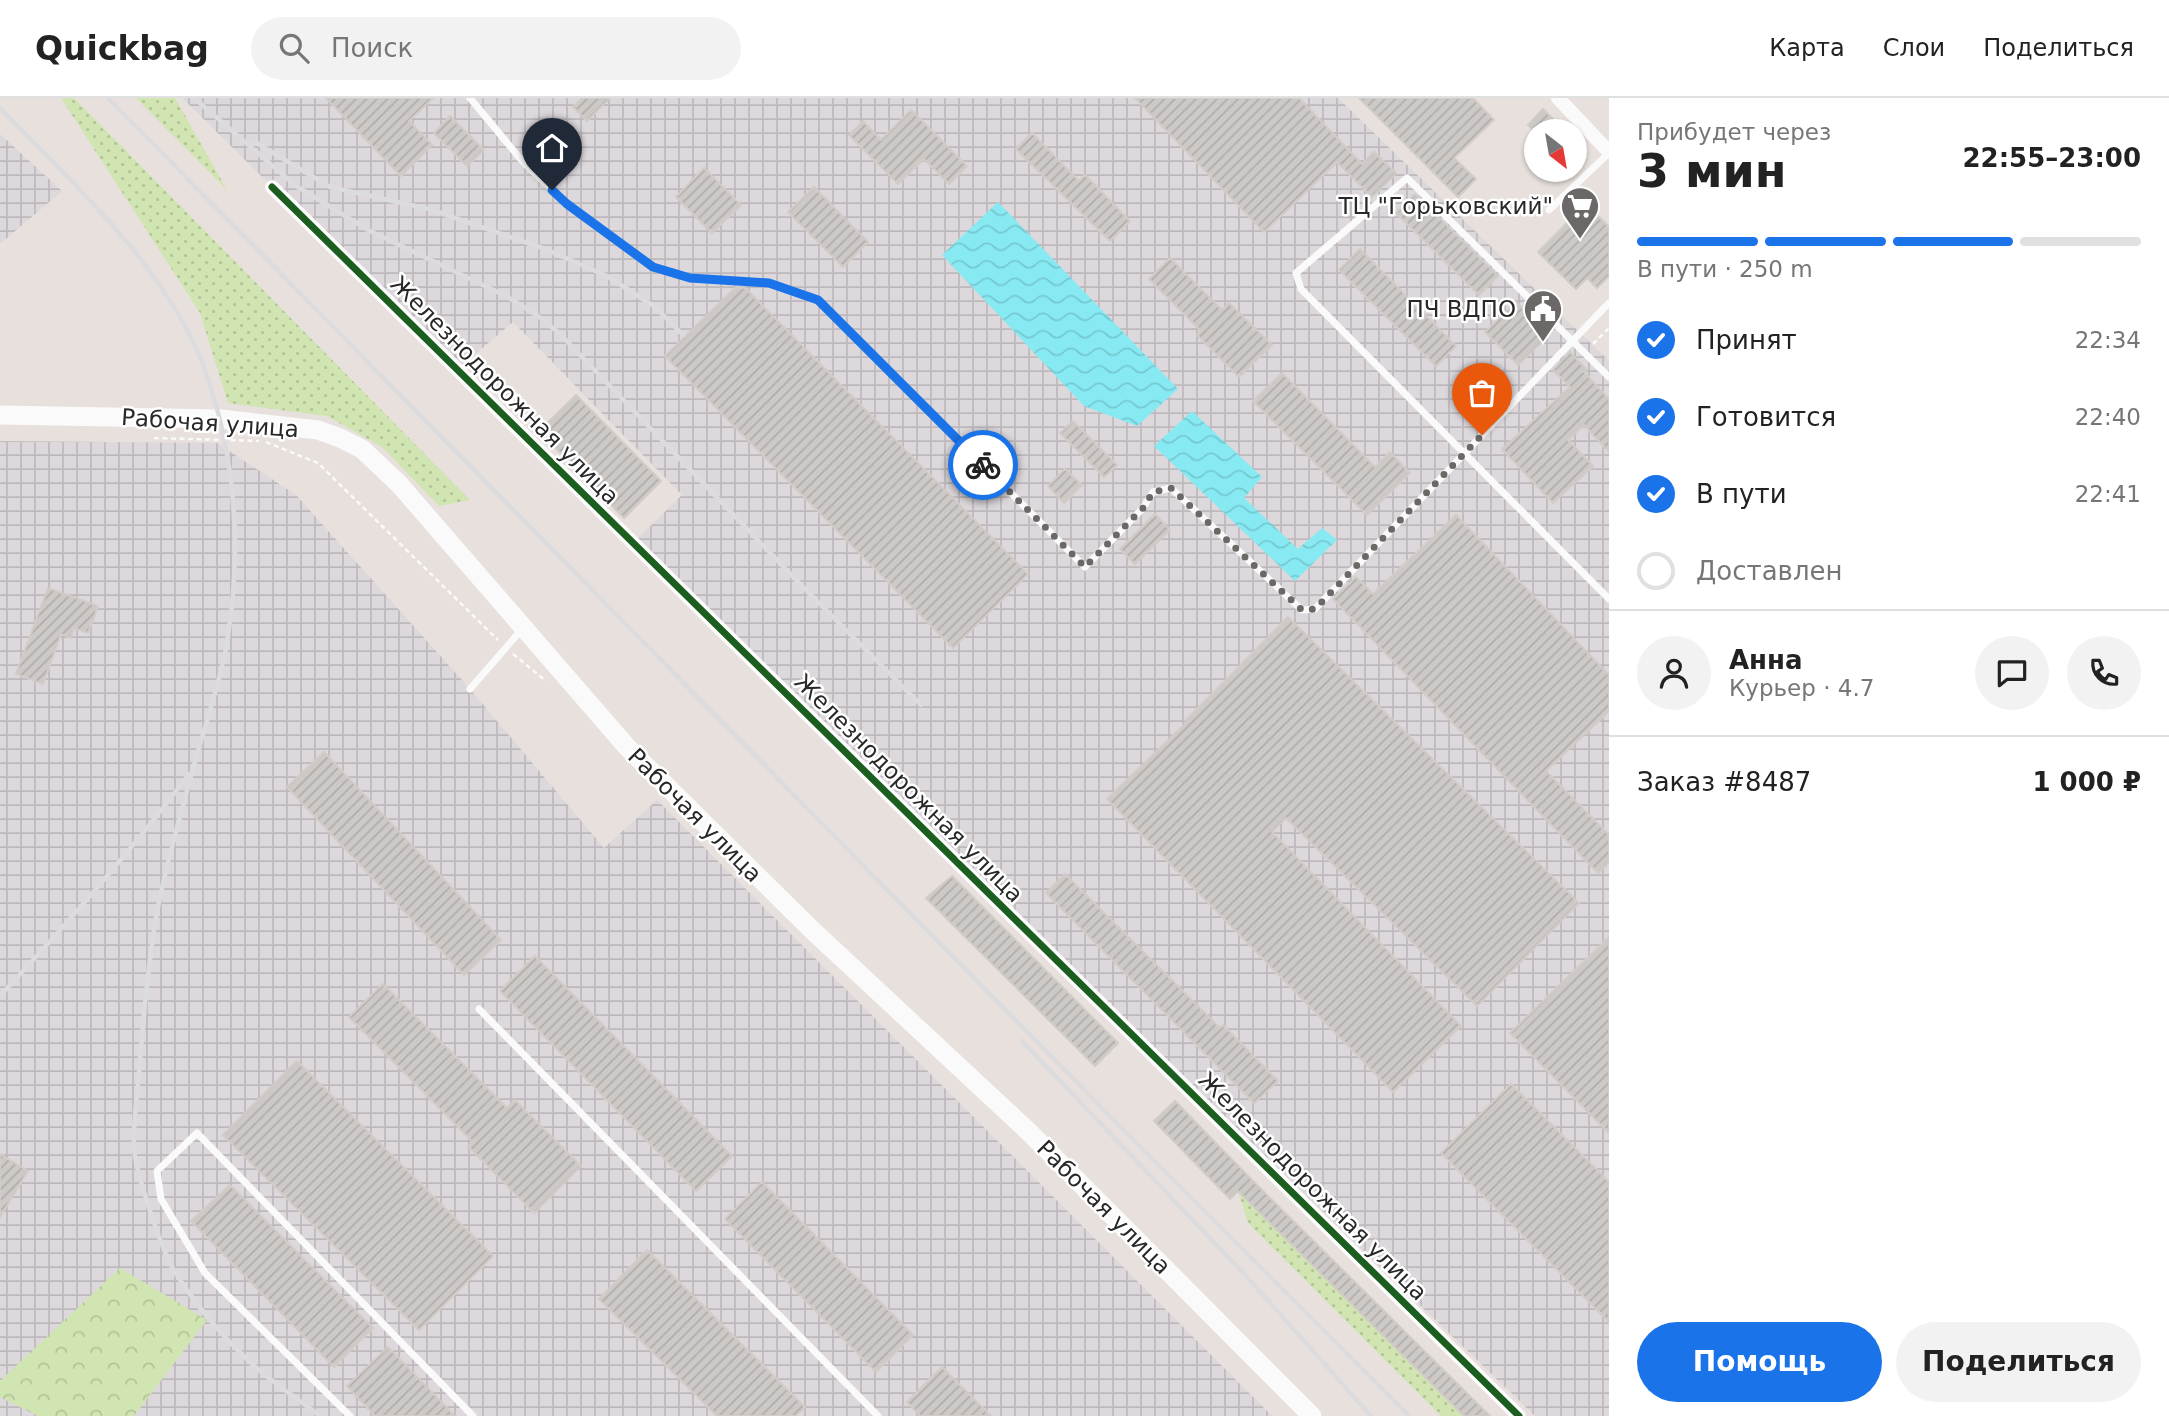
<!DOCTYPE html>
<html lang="ru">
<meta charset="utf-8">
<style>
:root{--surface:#fff;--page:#f2f2f2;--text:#222;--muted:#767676;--line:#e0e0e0;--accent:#1a73e8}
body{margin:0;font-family:"DejaVu Sans",sans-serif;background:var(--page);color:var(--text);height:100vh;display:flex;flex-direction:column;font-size:26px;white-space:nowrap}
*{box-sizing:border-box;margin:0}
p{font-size:23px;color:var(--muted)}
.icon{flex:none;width:38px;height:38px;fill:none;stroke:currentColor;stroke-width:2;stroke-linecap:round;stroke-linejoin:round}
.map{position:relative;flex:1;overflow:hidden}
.sheet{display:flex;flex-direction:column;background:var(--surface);width:560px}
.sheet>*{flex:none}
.needle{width:46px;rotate:149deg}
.fabs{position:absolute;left:1524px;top:21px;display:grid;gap:14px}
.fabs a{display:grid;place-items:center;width:63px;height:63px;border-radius:50%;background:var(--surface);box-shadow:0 2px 5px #0004;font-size:35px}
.pin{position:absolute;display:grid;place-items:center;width:60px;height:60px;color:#fff;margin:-72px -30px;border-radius:50% 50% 50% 0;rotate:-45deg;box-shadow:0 0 7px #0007}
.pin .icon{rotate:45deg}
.courier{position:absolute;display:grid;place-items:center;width:70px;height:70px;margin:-35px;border:5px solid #1a73e8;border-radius:50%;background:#fff;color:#222;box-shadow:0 2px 9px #0007}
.overview em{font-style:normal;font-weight:700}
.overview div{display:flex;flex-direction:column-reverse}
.overview{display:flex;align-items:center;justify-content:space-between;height:119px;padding:0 28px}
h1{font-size:46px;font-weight:700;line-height:52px}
.bar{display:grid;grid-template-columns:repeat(4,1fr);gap:10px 7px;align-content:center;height:84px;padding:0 28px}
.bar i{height:9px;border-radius:5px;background:var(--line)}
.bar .current{background:var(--accent)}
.bar p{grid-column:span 4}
.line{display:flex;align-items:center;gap:18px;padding:0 28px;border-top:2px solid var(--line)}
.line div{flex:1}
.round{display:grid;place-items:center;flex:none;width:74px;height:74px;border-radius:37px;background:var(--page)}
ol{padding:0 28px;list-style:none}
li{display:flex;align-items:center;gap:21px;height:77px}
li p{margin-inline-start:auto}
li .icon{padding:7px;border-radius:50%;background:var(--accent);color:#fff;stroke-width:4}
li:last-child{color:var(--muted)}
li i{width:38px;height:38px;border:4px solid var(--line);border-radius:50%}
.cta{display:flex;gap:14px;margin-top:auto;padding:14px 28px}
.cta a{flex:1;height:80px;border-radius:42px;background:var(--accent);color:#fff;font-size:28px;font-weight:700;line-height:80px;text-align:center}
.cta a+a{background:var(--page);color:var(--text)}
header{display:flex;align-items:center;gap:42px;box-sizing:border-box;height:98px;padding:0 35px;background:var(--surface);border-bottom:2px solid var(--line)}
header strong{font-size:33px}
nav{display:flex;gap:38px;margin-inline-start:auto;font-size:24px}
.search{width:490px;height:63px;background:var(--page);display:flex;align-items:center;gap:18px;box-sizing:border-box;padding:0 24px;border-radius:38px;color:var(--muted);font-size:26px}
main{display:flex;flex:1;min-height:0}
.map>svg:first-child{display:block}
</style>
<header>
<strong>Quickbag</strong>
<div class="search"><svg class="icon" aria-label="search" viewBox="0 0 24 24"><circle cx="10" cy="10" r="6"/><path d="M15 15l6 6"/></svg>Поиск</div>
<nav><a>Карта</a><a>Слои</a><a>Поделиться</a></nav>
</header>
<main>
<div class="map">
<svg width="1609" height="1318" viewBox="0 0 1609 1318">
<defs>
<pattern id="industrial-grid" width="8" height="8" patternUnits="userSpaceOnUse" patternTransform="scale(1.75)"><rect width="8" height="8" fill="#dcd8dc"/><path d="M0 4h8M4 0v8" fill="none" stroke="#bdb9bd"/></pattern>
<pattern id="grass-dots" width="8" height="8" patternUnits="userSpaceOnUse" patternTransform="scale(1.75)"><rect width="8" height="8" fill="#d0e5b1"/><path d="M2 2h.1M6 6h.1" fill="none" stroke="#b3c498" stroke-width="1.8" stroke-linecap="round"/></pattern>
<pattern id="forest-crowns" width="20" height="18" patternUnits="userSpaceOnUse" patternTransform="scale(1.75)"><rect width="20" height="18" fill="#d0e5b1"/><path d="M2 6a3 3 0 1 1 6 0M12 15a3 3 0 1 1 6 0" fill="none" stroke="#b3c498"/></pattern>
<pattern id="water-waves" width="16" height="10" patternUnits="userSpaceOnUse" patternTransform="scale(1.75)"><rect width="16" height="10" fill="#87eaf2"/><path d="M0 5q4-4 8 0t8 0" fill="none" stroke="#75c9d0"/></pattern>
<pattern id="building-hatch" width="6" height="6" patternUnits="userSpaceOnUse" patternTransform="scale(1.75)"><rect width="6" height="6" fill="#cdc9c6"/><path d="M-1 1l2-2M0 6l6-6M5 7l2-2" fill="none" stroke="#b0adaa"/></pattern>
</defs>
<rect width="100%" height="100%" fill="#e7e0dc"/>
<path fill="url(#industrial-grid)" d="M 182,0 L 1338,0 L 1609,263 L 1609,1318 L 1535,1318 L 631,447 L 682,397 L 513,224 L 458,271 Z
M 0,36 L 62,93 L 0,146 Z
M 0,343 L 217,345 L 296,397 L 470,591 L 604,750 L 657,702 L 1272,1318 L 0,1318 Z"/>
<path fill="url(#grass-dots)" d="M 61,0 L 74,0 L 470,402 L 439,408 L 382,349 L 327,318 L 228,305 L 200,215 Z
M 136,0 L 175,0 L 227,92 Z
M 1238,1093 L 1464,1318 L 1441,1318 L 1248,1125 Z"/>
<path fill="url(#forest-crowns)" d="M 120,1170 L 207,1222 L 134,1318 L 38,1318 L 0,1299 L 0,1283 Z"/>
<path fill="url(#water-waves)" d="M 998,104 L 1178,291 L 1137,328 L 1084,308 L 942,157 Z
M 1192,313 L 1262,379 L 1244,400 L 1298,451 L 1322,430 L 1337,442 L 1295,483 L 1154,348 Z"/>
<path fill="url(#building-hatch)" stroke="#d2ccc8" stroke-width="2" d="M 326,0 L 433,0 L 409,23 L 432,47 L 401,78 Z
M 582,0 L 610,0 L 587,23 L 573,9 Z
M 1135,0 L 1299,0 L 1362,66 L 1374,54 L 1396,75 L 1372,99 L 1337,64 L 1264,134 Z
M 1359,0 L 1473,0 L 1494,22 L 1454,60 L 1476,81 L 1458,99 Z
M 1543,11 L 1565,33 L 1534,33 L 1528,27 Z
M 911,12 L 967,68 L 949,86 L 924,61 L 898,86 L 849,37 L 863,23 L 881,42 Z
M 450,18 L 484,52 L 467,68 L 434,35 Z
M 1032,35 L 1079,83 L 1085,77 L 1130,123 L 1110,143 L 1016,51 Z
M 704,70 L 741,107 L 712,135 L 676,99 Z
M 814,89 L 868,144 L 843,169 L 788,114 Z
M 1415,96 L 1498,178 L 1479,197 L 1396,115 Z
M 1586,106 L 1609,129 L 1609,178 L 1597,190 L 1587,180 L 1576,191 L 1538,154 Z
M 1360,151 L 1456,248 L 1436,268 L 1339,172 Z
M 1170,160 L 1222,212 L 1229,205 L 1272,247 L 1239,279 L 1197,237 L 1201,233 L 1149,181 Z
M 736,189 L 745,190 L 1028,476 L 953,550 L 665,258 Z
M 1516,204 L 1549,237 L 1518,267 L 1485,234 Z
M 1570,254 L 1587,272 L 1584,274 L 1609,301 L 1609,354 L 1584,327 L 1568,342 L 1593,368 L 1553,405 L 1502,351 L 1570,289 L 1553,272 Z
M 1282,275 L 1375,369 L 1390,354 L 1410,375 L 1367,417 L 1253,303 Z
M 576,297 L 661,383 L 624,420 L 539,333 Z
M 1073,323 L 1117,367 L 1104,379 L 1060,335 Z
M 1065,371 L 1082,387 L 1064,405 L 1048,388 Z
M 1155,416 L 1170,432 L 1135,466 L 1120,451 Z
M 1456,417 L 1609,577 L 1609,613 L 1546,673 L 1609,737 L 1609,764 L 1598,775 L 1333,501 L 1356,479 L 1373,496 Z
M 48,490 L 98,508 L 88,535 L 74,530 L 71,540 L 61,536 L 43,586 L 16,576 Z
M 1288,519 L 1579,805 L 1477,908 L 1286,720 L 1272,734 L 1461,928 L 1393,994 L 1107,701 L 1188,623 L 1186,622 Z
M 324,654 L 501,842 L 464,877 L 287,689 Z
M 1065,776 L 1220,930 L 1223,927 L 1278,983 L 1254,1005 L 1046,795 Z
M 952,778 L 1118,945 L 1095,968 L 926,800 Z
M 1609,839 L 1609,1035 L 1510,935 Z
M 535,858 L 732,1058 L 696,1093 L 500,893 Z
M 383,886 L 507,1010 L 515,1002 L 581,1068 L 534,1115 L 468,1048 L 473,1044 L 349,919 Z
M 297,963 L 493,1158 L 419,1232 L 223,1037 Z
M 1511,986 L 1609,1084 L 1609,1224 L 1441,1055 Z
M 1175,1003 L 1251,1081 L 1490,1318 L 1464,1318 L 1238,1093 L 1230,1101 L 1154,1023 Z
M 0,1056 L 28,1073 L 0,1119 Z
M 762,1084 L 913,1237 L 876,1274 L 725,1121 Z
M 230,1087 L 373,1230 L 334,1269 L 191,1123 Z
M 647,1152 L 805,1309 L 796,1318 L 717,1318 L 599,1201 Z
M 388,1249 L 455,1318 L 375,1318 L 347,1288 Z
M 942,1269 L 991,1318 L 920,1318 L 907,1304 Z"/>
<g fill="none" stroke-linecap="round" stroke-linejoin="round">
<path stroke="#fbfafa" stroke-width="2.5" stroke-dasharray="5 3.5" stroke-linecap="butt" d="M 1593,246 L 1609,230
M 154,340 L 259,343
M 266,344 L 318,365 L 498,542
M 513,556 L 546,583"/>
<path stroke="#fbfafa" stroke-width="7" d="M 470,0 L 523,64 L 567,106 L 653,169 L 690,180 L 770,185 L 818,202 L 1085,469 L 1143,410 L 1153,394 L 1171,390 L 1302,512 L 1315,511 L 1609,205
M 1549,112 L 1609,55
M 1609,279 L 1407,80 L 1296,175 L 1301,191 L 1609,501
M 470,591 L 523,530
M 479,911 L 878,1318
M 350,1318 L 205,1175 L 161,1101 L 157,1073 L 197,1035 L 473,1318"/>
<path stroke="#fbfafa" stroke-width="14" d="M 1558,0 L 1609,54
M 272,89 L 1519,1318"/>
<path stroke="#fbfafa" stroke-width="19" d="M 0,317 L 221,321 L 318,332 L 340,340 L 362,351 L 399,386 L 627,649 L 811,831 L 1029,1034 L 1312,1318"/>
<path stroke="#dcdcde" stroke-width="4.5" d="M 108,0 L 1102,1010 L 1409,1318
M 194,0 L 296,88 L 370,133 L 506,198 L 538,218 L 559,235 L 800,486 L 921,607
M 0,10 C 75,88 169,171 206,275 C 236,360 242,455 227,544 C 220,587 204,629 193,671 C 180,718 166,767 157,814 C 148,867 143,922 139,975 C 137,999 133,1024 134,1049 C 134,1070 163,1156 175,1174 C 195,1206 222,1238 250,1264 C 271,1284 297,1300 320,1318
M 255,44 L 330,89 L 429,111 L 545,151 L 607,178 L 655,209 L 683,237
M 0,898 C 67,826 130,755 189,676
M 1022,943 L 1248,1180 L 1371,1318"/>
<g stroke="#fff" stroke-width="11">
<path id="cycleway" d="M 272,89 L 1519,1318"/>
</g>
<use href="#cycleway" stroke="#1b5e20" stroke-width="7"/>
</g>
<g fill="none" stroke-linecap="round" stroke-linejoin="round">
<path stroke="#6b6867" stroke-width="7" stroke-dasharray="0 12.6" d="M 983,367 L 1085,469 L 1143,410 L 1153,394 L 1171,390 L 1302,512 L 1315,511 L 1482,337"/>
<path stroke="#1a73e8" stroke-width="9" d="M 552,92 L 567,106 L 653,169 L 690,180 L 769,185 L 818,202 L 983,367"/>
</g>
<defs>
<g id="supermarket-pin" transform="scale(2.0125)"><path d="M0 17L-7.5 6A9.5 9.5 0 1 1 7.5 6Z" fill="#6b6867" stroke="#fff"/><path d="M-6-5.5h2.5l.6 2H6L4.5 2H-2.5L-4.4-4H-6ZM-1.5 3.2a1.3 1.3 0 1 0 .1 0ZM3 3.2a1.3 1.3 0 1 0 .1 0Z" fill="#fff"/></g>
<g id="civic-pin" transform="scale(2.0125)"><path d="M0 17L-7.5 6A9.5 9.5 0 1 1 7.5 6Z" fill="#6b6867" stroke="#fff"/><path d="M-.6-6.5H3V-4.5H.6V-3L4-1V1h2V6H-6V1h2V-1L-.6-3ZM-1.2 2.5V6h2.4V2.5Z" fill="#fff"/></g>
</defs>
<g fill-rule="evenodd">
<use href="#supermarket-pin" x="1580" y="108"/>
<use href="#civic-pin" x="1543" y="211"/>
</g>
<g text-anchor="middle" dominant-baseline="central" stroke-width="5" stroke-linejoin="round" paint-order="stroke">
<g font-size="23" fill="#282828" stroke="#fff" text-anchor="end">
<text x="1553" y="108">ТЦ "Горьковский"</text>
<text x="1516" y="211">ПЧ ВДПО</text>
</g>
<g font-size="23" fill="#282828" stroke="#fff">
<text transform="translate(505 292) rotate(45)">Железнодорожная улица</text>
<text transform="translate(210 325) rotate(4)">Рабочая улица</text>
<text transform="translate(909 690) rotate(45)">Железнодорожная улица</text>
<text transform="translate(695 717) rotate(45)">Рабочая улица</text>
<text transform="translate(1313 1088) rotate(45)">Железнодорожная улица</text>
<text transform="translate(1104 1109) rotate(45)">Рабочая улица</text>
</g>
</g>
</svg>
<div class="fabs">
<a><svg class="needle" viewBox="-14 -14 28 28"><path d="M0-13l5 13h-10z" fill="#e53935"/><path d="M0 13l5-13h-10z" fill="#767676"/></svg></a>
</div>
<div class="pin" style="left:1482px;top:337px;background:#ea580c"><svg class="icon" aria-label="bag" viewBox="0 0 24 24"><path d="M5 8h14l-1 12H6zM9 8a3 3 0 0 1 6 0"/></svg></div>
<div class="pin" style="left:552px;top:92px;background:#1f2937"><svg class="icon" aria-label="home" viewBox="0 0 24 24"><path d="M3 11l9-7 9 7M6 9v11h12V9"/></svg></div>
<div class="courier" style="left:983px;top:367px"><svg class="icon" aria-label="bike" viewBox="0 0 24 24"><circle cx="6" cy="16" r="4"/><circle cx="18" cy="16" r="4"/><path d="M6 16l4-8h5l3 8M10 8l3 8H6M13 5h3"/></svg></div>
</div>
<section class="sheet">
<div class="overview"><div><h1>3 мин</h1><p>Прибудет через</p></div><em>22:55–23:00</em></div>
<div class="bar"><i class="current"></i><i class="current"></i><i class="current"></i><i></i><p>В пути · 250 m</p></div>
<ol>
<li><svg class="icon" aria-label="check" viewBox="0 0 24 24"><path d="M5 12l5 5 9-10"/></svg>Принят<p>22:34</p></li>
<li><svg class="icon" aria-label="check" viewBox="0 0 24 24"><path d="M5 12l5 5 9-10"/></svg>Готовится<p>22:40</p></li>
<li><svg class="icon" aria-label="check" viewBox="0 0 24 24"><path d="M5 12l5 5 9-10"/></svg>В пути<p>22:41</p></li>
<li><i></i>Доставлен</li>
</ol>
<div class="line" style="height:126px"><a class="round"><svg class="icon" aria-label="person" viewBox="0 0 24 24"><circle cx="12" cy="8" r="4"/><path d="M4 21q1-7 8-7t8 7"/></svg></a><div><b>Анна</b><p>Курьер · 4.7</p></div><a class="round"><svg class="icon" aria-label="chat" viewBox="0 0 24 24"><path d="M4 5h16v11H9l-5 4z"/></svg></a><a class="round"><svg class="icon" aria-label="phone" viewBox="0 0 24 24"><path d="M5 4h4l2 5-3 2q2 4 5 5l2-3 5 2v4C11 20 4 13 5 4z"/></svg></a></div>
<div class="line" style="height:91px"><div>Заказ #8487</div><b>1 000 ₽</b></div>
<div class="cta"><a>Помощь</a><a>Поделиться</a></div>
</section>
</main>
